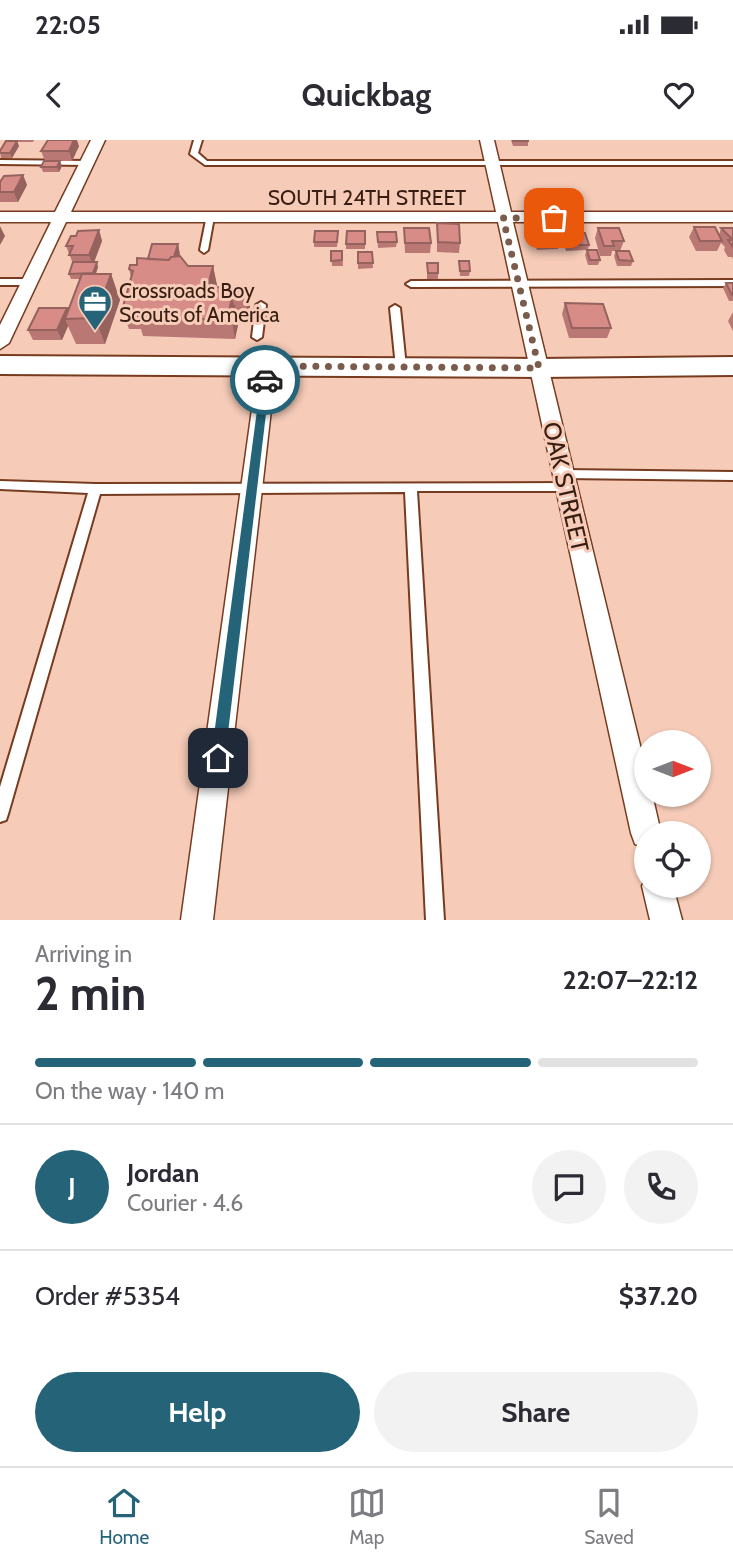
<!DOCTYPE html>
<meta charset="utf-8">
<style>
:root{--surface:#fff;--page:#f2f2f3;--text:#2b2b33;--muted:#7c7c81;--line:#e1e1e2;--accent:#246378}
body{margin:0;font-family:Cabin,sans-serif;background:var(--page);color:var(--text);height:100vh;display:flex;flex-direction:column;font-size:26px;white-space:nowrap}
*{box-sizing:border-box;margin:0}
p{font-size:23px;color:var(--muted)}
.icon{flex:none;width:38px;height:38px;fill:none;stroke:currentColor;stroke-width:2;stroke-linecap:round;stroke-linejoin:round}
.map{position:relative;height:780px;overflow:hidden}
.drawer{display:flex;flex-direction:column;background:var(--surface);flex:1}
.drawer>*{flex:none}
.needle{width:46px;rotate:90deg}
.fabs{position:absolute;left:634px;top:590px;display:grid;gap:14px}
.fabs a{display:grid;place-items:center;width:77px;height:77px;border-radius:50%;background:var(--surface);box-shadow:0 2px 5px #0004;font-size:35px}
.pin{position:absolute;display:grid;place-items:center;width:60px;height:60px;color:#fff;margin:-30px;border-radius:14px;box-shadow:0 4px 10px #0006}
.courier{position:absolute;display:grid;place-items:center;width:70px;height:70px;margin:-35px;border:5px solid #246378;border-radius:50%;background:#fff;color:#222;box-shadow:0 2px 9px #0007}
.overview em{font-style:normal;font-weight:700}
.overview div{display:flex;flex-direction:column-reverse}
.overview{display:flex;align-items:center;justify-content:space-between;height:119px;padding:0 35px}
h1{font-size:46px;font-weight:700;line-height:52px}
.bar{display:grid;grid-template-columns:repeat(4,1fr);gap:10px 7px;align-content:center;height:84px;padding:0 35px}
.bar i{height:9px;border-radius:5px;background:var(--line)}
.bar .current{background:var(--accent)}
.bar p{grid-column:span 4}
.line{display:flex;align-items:center;gap:18px;padding:0 35px;border-top:2px solid var(--line)}
.line div{flex:1}
.round{display:grid;place-items:center;flex:none;width:74px;height:74px;border-radius:37px;background:var(--page)}
.cta{display:flex;gap:14px;margin-top:auto;padding:14px 35px}
.cta a{flex:1;height:80px;border-radius:42px;background:var(--accent);color:#fff;font-size:28px;font-weight:700;line-height:80px;text-align:center}
.cta a+a{background:var(--page);color:var(--text)}
.status{display:flex;justify-content:space-between;align-items:center;height:49px;padding:0 35px;background:var(--surface);direction:ltr}
.status svg{height:19px;fill:currentColor}
header{display:flex;justify-content:space-between;align-items:center;height:91px;padding:0 35px;background:var(--surface);font-size:32px;font-weight:700}
.dock{display:flex;justify-content:space-around;align-items:center;height:98px;border-top:2px solid var(--line);background:var(--surface);font-size:19px;color:var(--muted)}
.dock a{display:grid;justify-items:center;gap:4px}
.dock .current{color:var(--accent)}
.map>svg:first-child{display:block}
</style>
<div class="status"><b>22:05</b><svg viewBox="0 0 49 12"><path d="M0 12V9h3v3zM5 12V6h3v6zM10 12V3h3v9zM15 12V0h3v12zM26 1h20v11H26zM47 4h2v5h-2z"/></svg></div>
<header><svg class="icon" aria-label="back" viewBox="0 0 24 24"><path d="M15 5l-7 7 7 7"/></svg>Quickbag<svg class="icon" aria-label="heart" viewBox="0 0 24 24"><path d="M12 20l-8-8c-3-5 5-10 8-4 3-6 11-1 8 4z"/></svg></header>
<div class="map">
<svg width="733" height="780" viewBox="0 0 733 780">
<rect width="100%" height="100%" fill="#f6cbb8"/>
<g fill="none" stroke-linecap="round" stroke-linejoin="round">
<g stroke="#773c20" stroke-width="4">
<path id="lane" d="M 194,0 L 202,0 L 198,13 L 207,21 L 733,21 L 733,25 L 205,25 L 190,14 Z
M 0,20 L 87,21 L 91,23 L 87,25 L 0,24 Z
M 207,75 L 214,77 L 208,110 L 204,113 L 200,110 Z
M 0,139 L 30,139 L 35,142 L 30,145 L 0,145 Z
M 733,140 L 733,146 L 411,147 L 406,144 L 411,141 Z
M 261,162 L 266,165 L 262,197 L 257,200 L 252,197 L 256,165 Z
M 395,165 L 400,168 L 406,227 L 401,230 L 396,227 L 390,168 Z
M 563,330 L 733,332 L 733,340 L 563,338 L 557,334 Z
M 0,341 L 95,344 L 570,343 L 572,346 L 566,351 L 417,351 L 444,780 L 426,780 L 405,352 L 100,354 L 8,674 L 6,680 L 0,682 L 0,647 L 88,353 L 0,349 Z"/>
</g>
<g stroke="#773c20" stroke-width="3">
<path id="street" d="M 91,0 L 105,0 L 71,72 L 496,72 L 480,0 L 494,0 L 511,72 L 733,72 L 733,82 L 513,82 L 646,630 L 646,654 L 652,654 L 661,693 L 646,693 L 646,708 L 635,704 L 631,693 L 498,82 L 66,82 L 9,203 L 0,209 L 0,185 L 51,82 L 0,82 L 0,72 L 55,72 Z
M 267,220 L 274,222 L 276,226 L 213,780 L 181,780 L 258,226 L 260,222 Z
M 646,738 L 646,746 L 673,746 L 682,780 L 650,780 L 642,746 Z"/>
</g>
<g stroke="#773c20" stroke-width="4">
<path id="secondary" d="M 0,216 L 539,219 L 733,217 L 733,235 L 539,237 L 0,234 Z"/>
</g>
<use href="#lane" fill="#fff" fill-rule="evenodd"/>
<use href="#street" fill="#fff" fill-rule="evenodd"/>
<use href="#secondary" fill="#fff" fill-rule="evenodd"/>
</g>
<path fill="#b97874" d="M 15,0 L 34,0 L 33,2 L 17,2 L 19,6 L 12,18 L 1,18 L 0,11 L 15,1 Z
M 511,0 L 528,0 L 528,6 L 513,6 Z
M 79,6 L 72,21 L 45,21 L 41,11 Z
M 62,26 L 59,32 L 43,32 L 41,27 Z
M 23,35 L 27,45 L 18,62 L 0,62 L 0,42 Z
M 437,83 L 460,103 L 459,113 L 437,112 Z
M 694,87 L 719,95 L 721,88 L 733,88 L 733,119 L 732,117 L 728,117 L 724,110 L 725,107 L 721,103 L 717,111 L 696,111 L 689,97 Z
M 404,88 L 431,103 L 430,113 L 405,113 Z
M 598,88 L 624,101 L 620,111 L 612,111 L 611,116 L 600,116 L 595,98 Z
M 99,90 L 102,101 L 94,122 L 98,127 L 96,134 L 111,134 L 120,160 L 105,204 L 76,204 L 68,186 L 62,200 L 33,200 L 28,190 L 68,171 L 81,139 L 71,139 L 69,134 L 73,124 L 66,106 L 76,96 Z
M 365,91 L 365,109 L 346,109 L 346,104 Z
M 377,92 L 397,102 L 396,107 L 378,108 Z
M 563,93 L 589,105 L 588,110 L 600,120 L 598,125 L 588,125 L 585,115 L 587,110 L 566,111 L 562,98 Z
M 338,96 L 337,107 L 314,107 L 314,102 Z
M 535,96 L 559,104 L 558,109 L 537,110 L 534,102 Z
M 178,104 L 179,116 L 188,126 L 213,126 L 217,147 L 247,148 L 250,167 L 248,175 L 236,176 L 238,185 L 235,199 L 143,196 L 141,189 L 129,189 L 122,170 L 131,137 L 129,129 Z
M 331,111 L 342,111 L 343,126 L 332,126 Z
M 616,111 L 633,121 L 631,126 L 617,126 L 614,116 Z
M 358,112 L 372,112 L 373,128 L 358,129 Z
M 459,121 L 470,131 L 469,136 L 460,136 Z
M 427,123 L 438,133 L 438,139 L 427,139 Z
M 726,143 L 733,143 L 733,161 L 729,161 L 723,148 Z
M 565,163 L 611,188 L 607,198 L 569,198 L 562,174 Z
M 733,172 L 733,191 L 728,181 Z"/>
<path fill="#96625e" d="M 74,0 L 77,0 L 79,6 L 72,21 L 69,11 Z
M 17,1 L 19,6 L 12,18 L 10,13 Z
M 60,21 L 62,26 L 59,32 L 57,27 Z
M 23,35 L 27,45 L 18,62 L 14,52 Z
M 0,86 L 5,96 L 0,105 Z
M 99,90 L 102,101 L 93,125 L 89,115 Z
M 178,104 L 180,114 L 174,136 L 171,126 Z
M 97,122 L 98,127 L 94,138 L 93,133 Z
M 213,126 L 217,145 L 213,161 L 206,144 Z
M 111,134 L 120,160 L 105,204 L 95,178 Z
M 247,148 L 250,167 L 248,175 L 245,156 Z
M 232,157 L 238,185 L 235,199 L 230,167 Z
M 67,168 L 71,178 L 65,179 L 68,186 L 62,200 L 57,190 Z"/>
<path fill="#d78c87" stroke="#96625e" stroke-width="2" d="M 48,0 L 74,0 L 69,11 L 41,11 Z
M 513,0 L 528,0 L 528,1 L 513,1 Z
M 6,1 L 17,1 L 10,13 L 0,13 L 0,11 Z
M 44,21 L 60,21 L 57,27 L 41,27 Z
M 23,35 L 14,52 L 0,52 L 0,42 L 4,36 Z
M 437,83 L 459,84 L 460,103 L 438,102 Z
M 694,87 L 715,87 L 722,101 L 700,101 Z
M 404,88 L 429,88 L 431,103 L 405,103 Z
M 598,88 L 619,88 L 624,101 L 612,101 L 614,106 L 604,106 Z
M 721,88 L 733,88 L 733,100 Z
M 99,90 L 89,115 L 69,115 L 73,106 L 66,106 L 71,96 L 76,96 L 78,91 Z
M 315,91 L 338,91 L 337,102 L 314,102 Z
M 347,91 L 365,91 L 365,104 L 346,104 Z
M 377,92 L 396,92 L 397,102 L 378,102 Z
M 563,93 L 585,93 L 589,105 L 568,105 Z
M 535,96 L 556,96 L 559,104 L 538,104 Z
M 728,100 L 733,100 L 733,107 Z
M 152,104 L 178,104 L 174,117 L 171,117 L 169,120 L 148,119 Z
M 587,110 L 597,110 L 600,120 L 590,120 Z
M 331,111 L 342,111 L 342,120 L 331,121 Z
M 616,111 L 629,111 L 633,121 L 619,120 Z
M 358,112 L 372,112 L 373,123 L 358,123 Z
M 180,116 L 188,126 L 213,126 L 209,142 L 206,144 L 208,147 L 247,148 L 245,156 L 232,157 L 230,167 L 234,166 L 232,180 L 137,177 L 139,170 L 122,170 L 133,131 L 129,129 L 130,125 L 137,125 L 137,118 L 169,120 L 171,117 Z
M 459,121 L 469,121 L 470,131 L 460,131 Z
M 73,122 L 97,122 L 93,133 L 69,134 Z
M 427,123 L 438,123 L 438,133 L 428,133 Z
M 82,134 L 111,134 L 95,178 L 65,179 Z
M 726,143 L 733,143 L 733,155 L 732,155 Z
M 565,163 L 603,164 L 611,188 L 572,188 Z
M 39,168 L 67,168 L 57,190 L 28,190 Z"/>
<path fill="#246378" d="M 265,237 L 270,240 L 225,618 L 218,625 L 211,618 L 261,240 Z"/>
<g fill="none" stroke-linecap="round" stroke-linejoin="round">
<path stroke="#7a5b4c" stroke-width="7" stroke-dasharray="0 12.6" d="M 265,240 L 267,226 L 539,228 L 503,78 L 554,78"/>
</g>
<defs>
<g id="office-pin" transform="scale(1.75)"><path d="M0 17L-7.5 6A9.5 9.5 0 1 1 7.5 6Z" fill="#246378" stroke="#f6cbb8"/><path d="M-6-3h4V-5.5h4V-3h4V5H-6ZM-1-4.5V-3h2v-1.5ZM-6 0V1H6V0Z" fill="#fff"/></g>
</defs>
<g fill-rule="evenodd">
<use href="#office-pin" x="95" y="162"/>
</g>
<g text-anchor="middle" dominant-baseline="central" stroke-width="6" stroke-linejoin="round" paint-order="stroke">
<g font-size="21" fill="#381e12" stroke="#f6cbb8">
<text x="367" y="57">SOUTH 24TH STREET</text>
</g>
<g font-size="21" fill="#381e12" stroke="#f6cbb8" text-anchor="start">
<text x="119" y="150">Crossroads Boy<tspan x="119" dy="24">Scouts of America</tspan></text>
</g>
<g font-size="24" fill="#381e12" stroke="#f6cbb8">
<text transform="translate(566 347) rotate(77)">OAK STREET</text>
</g>
</g>
</svg>
<div class="fabs">
<a><svg class="needle" viewBox="-14 -14 28 28"><path d="M0-13l5 13h-10z" fill="#e53935"/><path d="M0 13l5-13h-10z" fill="#7c7c81"/></svg></a>
<a><svg class="icon" aria-label="locate" viewBox="0 0 24 24"><circle cx="12" cy="12" r="6"/><path d="M12 2v4M12 18v4M2 12h4M18 12h4"/></svg></a>
</div>
<div class="pin" style="left:554px;top:78px;background:#ea580c"><svg class="icon" aria-label="bag" viewBox="0 0 24 24"><path d="M5 8h14l-1 12H6zM9 8a3 3 0 0 1 6 0"/></svg></div>
<div class="pin" style="left:218px;top:618px;background:#1f2937"><svg class="icon" aria-label="home" viewBox="0 0 24 24"><path d="M3 11l9-7 9 7M6 9v11h12V9"/></svg></div>
<div class="courier" style="left:265px;top:240px"><svg class="icon" aria-label="car" viewBox="0 0 24 24"><path d="M5 17H2v-5l4-1 3-4h7l3 4 3 1v5h-3M9 17h6M6 11h13"/><circle cx="7" cy="17" r="2"/><circle cx="17" cy="17" r="2"/></svg></div>
</div>
<section class="drawer">
<div class="overview"><div><h1>2 min</h1><p>Arriving in</p></div><em>22:07–22:12</em></div>
<div class="bar"><i class="current"></i><i class="current"></i><i class="current"></i><i></i><p>On the way · 140 m</p></div>
<div class="line" style="height:126px"><b class="round" style="background:var(--accent);color:#fff">J</b><div><b>Jordan</b><p>Courier · 4.6</p></div><a class="round"><svg class="icon" aria-label="chat" viewBox="0 0 24 24"><path d="M4 5h16v11H9l-5 4z"/></svg></a><a class="round"><svg class="icon" aria-label="phone" viewBox="0 0 24 24"><path d="M5 4h4l2 5-3 2q2 4 5 5l2-3 5 2v4C11 20 4 13 5 4z"/></svg></a></div>
<div class="line" style="height:91px"><div>Order #5354</div><b>$37.20</b></div>
<div class="cta"><a>Help</a><a>Share</a></div>
</section>
<nav class="dock">
<a class="current"><svg class="icon" aria-label="home" viewBox="0 0 24 24"><path d="M3 11l9-7 9 7M6 9v11h12V9"/></svg>Home</a>
<a><svg class="icon" aria-label="map" viewBox="0 0 24 24"><path d="M3 6l6-2 6 2 6-2v14l-6 2-6-2-6 2zM9 4v14M15 6v14"/></svg>Map</a>
<a><svg class="icon" aria-label="saved" viewBox="0 0 24 24"><path d="M7 4h10v16l-5-4-5 4z"/></svg>Saved</a>
</nav>
